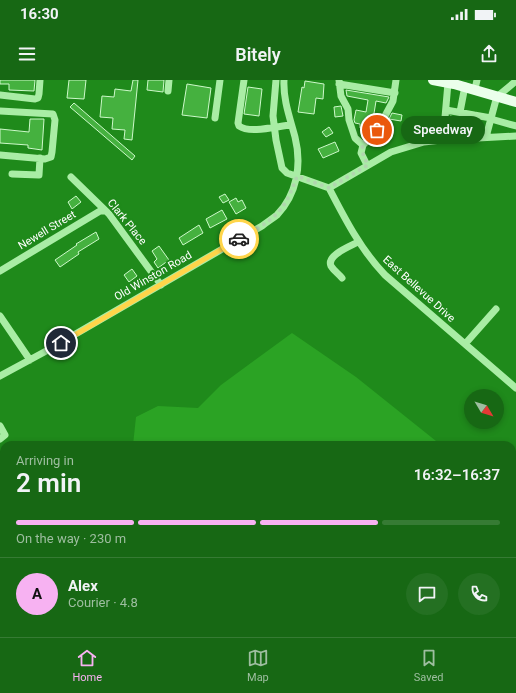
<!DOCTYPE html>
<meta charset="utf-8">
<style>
:root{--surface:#176814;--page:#247022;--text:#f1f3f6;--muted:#9ebea0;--line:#367b34;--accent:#f7b2f2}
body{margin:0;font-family:Roboto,sans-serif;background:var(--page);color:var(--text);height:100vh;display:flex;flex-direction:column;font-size:15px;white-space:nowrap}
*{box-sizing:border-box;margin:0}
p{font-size:13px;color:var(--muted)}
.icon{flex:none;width:22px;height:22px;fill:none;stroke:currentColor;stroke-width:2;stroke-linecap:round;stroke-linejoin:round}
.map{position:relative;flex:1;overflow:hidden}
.panel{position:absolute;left:0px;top:361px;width:516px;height:196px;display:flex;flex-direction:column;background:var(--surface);border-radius:12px 12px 0 0;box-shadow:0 2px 6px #0003}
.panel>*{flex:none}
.needle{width:26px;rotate:128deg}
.controls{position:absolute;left:464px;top:309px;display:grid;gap:8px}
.controls a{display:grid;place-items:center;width:40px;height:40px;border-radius:50%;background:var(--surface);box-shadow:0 2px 6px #0003;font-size:20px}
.pin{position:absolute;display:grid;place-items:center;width:34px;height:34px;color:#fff;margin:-17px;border:2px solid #fff;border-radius:50%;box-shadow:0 1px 4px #0007}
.courier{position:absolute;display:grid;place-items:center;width:40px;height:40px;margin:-20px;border:3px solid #ffd54a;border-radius:50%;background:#fff;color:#222;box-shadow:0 1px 5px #0007}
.bubble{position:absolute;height:28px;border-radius:14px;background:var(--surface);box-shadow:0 2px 6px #0003;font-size:13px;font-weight:600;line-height:28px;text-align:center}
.overview em{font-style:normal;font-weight:600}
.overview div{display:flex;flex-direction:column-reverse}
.overview{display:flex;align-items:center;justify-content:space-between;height:68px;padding:0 16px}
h1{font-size:26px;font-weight:600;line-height:30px}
.bar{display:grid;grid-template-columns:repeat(4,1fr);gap:6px 4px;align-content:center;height:48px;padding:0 16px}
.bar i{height:5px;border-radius:3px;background:var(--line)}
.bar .active{background:var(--accent)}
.bar p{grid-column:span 4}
.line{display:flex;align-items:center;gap:10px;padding:0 16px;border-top:1px solid var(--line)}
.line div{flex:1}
.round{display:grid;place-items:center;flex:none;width:42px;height:42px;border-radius:21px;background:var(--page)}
.status{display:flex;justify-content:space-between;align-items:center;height:28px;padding:0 20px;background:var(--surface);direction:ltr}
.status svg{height:11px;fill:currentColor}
header{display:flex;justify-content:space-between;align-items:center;height:52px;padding:0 16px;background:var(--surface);font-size:18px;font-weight:600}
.tab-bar{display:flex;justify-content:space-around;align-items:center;height:56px;border-top:1px solid var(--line);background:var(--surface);font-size:11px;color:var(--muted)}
.tab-bar a{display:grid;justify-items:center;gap:2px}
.tab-bar .active{color:var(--accent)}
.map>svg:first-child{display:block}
</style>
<div class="status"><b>16:30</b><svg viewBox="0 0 49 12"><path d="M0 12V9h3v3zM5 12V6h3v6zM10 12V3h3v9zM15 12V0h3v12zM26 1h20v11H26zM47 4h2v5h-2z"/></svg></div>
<header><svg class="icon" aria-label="menu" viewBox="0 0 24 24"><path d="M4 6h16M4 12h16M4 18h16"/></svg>Bitely<svg class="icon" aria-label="share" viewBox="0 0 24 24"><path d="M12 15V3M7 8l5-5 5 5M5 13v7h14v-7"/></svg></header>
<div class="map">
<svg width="516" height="557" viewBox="0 0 516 557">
<rect width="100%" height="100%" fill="#1f8a1b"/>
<path fill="#2ba324" d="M 292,253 L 356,297 L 441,365 L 133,365 L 136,337 L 158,326 L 198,328 L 221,305 Z
M 512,421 L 516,425 L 516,557 L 133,557 L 133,553 L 512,553 Z"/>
<path fill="#45b13f" stroke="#cdf9ca" d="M 0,0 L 35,0 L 34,11 L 9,10 L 9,4 L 0,4 Z
M 69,0 L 86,0 L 84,19 L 67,18 Z
M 133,0 L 138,0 L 132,60 L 124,59 L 125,50 L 112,49 L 113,38 L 100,37 L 102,16 L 114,17 L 115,9 L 131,11 Z
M 148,0 L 164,0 L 163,12 L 147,10 Z
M 305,1 L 324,4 L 323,19 L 316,18 L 314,34 L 298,32 L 302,7 L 304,8 Z
M 187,4 L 211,8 L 207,38 L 182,35 Z
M 248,7 L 262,9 L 259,36 L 244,34 Z
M 346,10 L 389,17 L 386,23 L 376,21 L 372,46 L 369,46 L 368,49 L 360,48 L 360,44 L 355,43 L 354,40 L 356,30 L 366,32 L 368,20 L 347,16 Z
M 74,23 L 135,76 L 132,80 L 70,27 Z
M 341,26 L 343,36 L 335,37 L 334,27 Z
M 392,33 L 402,35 L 401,41 L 389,39 Z
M 450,36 L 466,39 L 465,51 L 449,49 Z
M 30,39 L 44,39 L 42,70 L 28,68 L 28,65 L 0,63 L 0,49 L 29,52 Z
M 329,47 L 333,53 L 326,57 L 322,52 Z
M 335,62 L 339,71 L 323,78 L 318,69 Z
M 225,114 L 229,120 L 223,123 L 219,117 Z
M 76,116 L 81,122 L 72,129 L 68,122 Z
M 236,118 L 238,122 L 242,120 L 246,128 L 236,134 L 229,122 Z
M 222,130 L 227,139 L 210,148 L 206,139 Z
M 199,145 L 203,153 L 183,165 L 179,158 Z
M 96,152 L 99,159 L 78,172 L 79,174 L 60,187 L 55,180 L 77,165 L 76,164 Z
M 159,166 L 169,180 L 158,188 L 154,182 L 157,179 L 152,171 Z
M 132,189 L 137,196 L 129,202 L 124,195 Z"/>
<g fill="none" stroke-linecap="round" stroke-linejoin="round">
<path stroke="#a9eda5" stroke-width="1" stroke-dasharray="2 3" stroke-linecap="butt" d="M 512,521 L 516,519
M 488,557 L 489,553"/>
<path stroke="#a9eda5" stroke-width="7" d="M 244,0 L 238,43 L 239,46 C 250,54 278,46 291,45
M 276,0 L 273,36 L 276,60 L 282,88 L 287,93 L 329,108 L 391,72 L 424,62 L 441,60 L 516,56
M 339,0 L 341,16 L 348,29 L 349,40 L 355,58 L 363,65
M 339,4 L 395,13
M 475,9 L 477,0
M 168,11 L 169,0
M 0,15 L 35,19 L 38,18 L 39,14 L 40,0
M 498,16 L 516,1
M 446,30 L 474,35
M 0,31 L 53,34 L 55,40 L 52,72 L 51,77 L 45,79 L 0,75
M 460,32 L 465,6
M 215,38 L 220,0
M 491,39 L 516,46
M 486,57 L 497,16
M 470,58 L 474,35 L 491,38
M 443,60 L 448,3
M 367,85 L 361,73 L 363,65 L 377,51 L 393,21 L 396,0
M 12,94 L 39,95 L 40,78
M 71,97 L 109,134 L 161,205
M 329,108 C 345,139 361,170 385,195 L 516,308
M 0,191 L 100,131 L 105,131
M 342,198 C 339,194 334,191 331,186 C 326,175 351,166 358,162
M 0,236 L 30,280
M 465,264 L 496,229
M 0,296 L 48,270 L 262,146 C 267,142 272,139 277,135 C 297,114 302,85 295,57 C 290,38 283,20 284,0
M 0,346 L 5,355 L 0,359
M 512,459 L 516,455
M 0,464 L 4,468
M 90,553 L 92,557
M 461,553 L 461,557
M 188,557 L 194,553
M 296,557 L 297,553
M 362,557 L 363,553"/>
<path stroke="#ebffeb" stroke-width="10" d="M 433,0 L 454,4 L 516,22"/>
</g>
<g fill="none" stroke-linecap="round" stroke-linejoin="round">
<path stroke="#b1d6af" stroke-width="4" stroke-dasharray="0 7.2" d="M 239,159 C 273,140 284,134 297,96 L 329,108 L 368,85 C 358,66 361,64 377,50"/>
<path stroke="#ffd54a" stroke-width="5" d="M 61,263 L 239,159"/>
</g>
<g text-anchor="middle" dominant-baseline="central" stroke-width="4" stroke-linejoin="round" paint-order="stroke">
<g font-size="11" fill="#fff" stroke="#1f8a1b">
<text transform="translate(127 142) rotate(51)">Clark Place</text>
<text transform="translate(47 150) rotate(-31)">Newell Street</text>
<text transform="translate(153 196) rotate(-30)">Old Winston Road</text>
<text transform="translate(419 209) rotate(42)">East Bellevue Drive</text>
</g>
</g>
</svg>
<div class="controls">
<a><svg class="needle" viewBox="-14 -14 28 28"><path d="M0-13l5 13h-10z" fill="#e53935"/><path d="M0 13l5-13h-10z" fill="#9ebea0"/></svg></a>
</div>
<div class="pin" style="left:377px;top:50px;background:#ea580c"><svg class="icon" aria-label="bag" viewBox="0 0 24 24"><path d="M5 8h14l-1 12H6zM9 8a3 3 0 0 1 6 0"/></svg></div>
<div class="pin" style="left:61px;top:263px;background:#1f2937"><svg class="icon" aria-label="home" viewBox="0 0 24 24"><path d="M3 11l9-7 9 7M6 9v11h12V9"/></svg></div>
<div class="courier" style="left:239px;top:159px"><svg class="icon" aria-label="car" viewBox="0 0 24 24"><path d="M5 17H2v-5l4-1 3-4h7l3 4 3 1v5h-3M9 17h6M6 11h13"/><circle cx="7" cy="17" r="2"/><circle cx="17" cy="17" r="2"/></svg></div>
<div class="bubble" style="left:401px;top:36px;width:84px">Speedway</div>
<section class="panel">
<div class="overview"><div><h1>2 min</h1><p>Arriving in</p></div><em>16:32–16:37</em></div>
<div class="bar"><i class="active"></i><i class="active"></i><i class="active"></i><i></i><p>On the way · 230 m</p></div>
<div class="line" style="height:72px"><b class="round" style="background:var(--accent);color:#111">A</b><div><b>Alex</b><p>Courier · 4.8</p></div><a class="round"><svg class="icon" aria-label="chat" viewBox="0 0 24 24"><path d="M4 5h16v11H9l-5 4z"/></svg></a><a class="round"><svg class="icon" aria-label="phone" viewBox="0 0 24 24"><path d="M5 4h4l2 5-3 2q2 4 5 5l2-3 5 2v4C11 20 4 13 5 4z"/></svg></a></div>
</section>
</div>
<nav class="tab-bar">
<a class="active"><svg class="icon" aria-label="home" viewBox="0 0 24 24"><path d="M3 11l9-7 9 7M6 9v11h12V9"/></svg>Home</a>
<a><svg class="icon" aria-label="map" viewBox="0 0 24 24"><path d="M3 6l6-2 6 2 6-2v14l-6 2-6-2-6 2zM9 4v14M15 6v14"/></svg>Map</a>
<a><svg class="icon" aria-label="saved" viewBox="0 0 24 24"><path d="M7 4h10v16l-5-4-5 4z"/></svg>Saved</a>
</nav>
